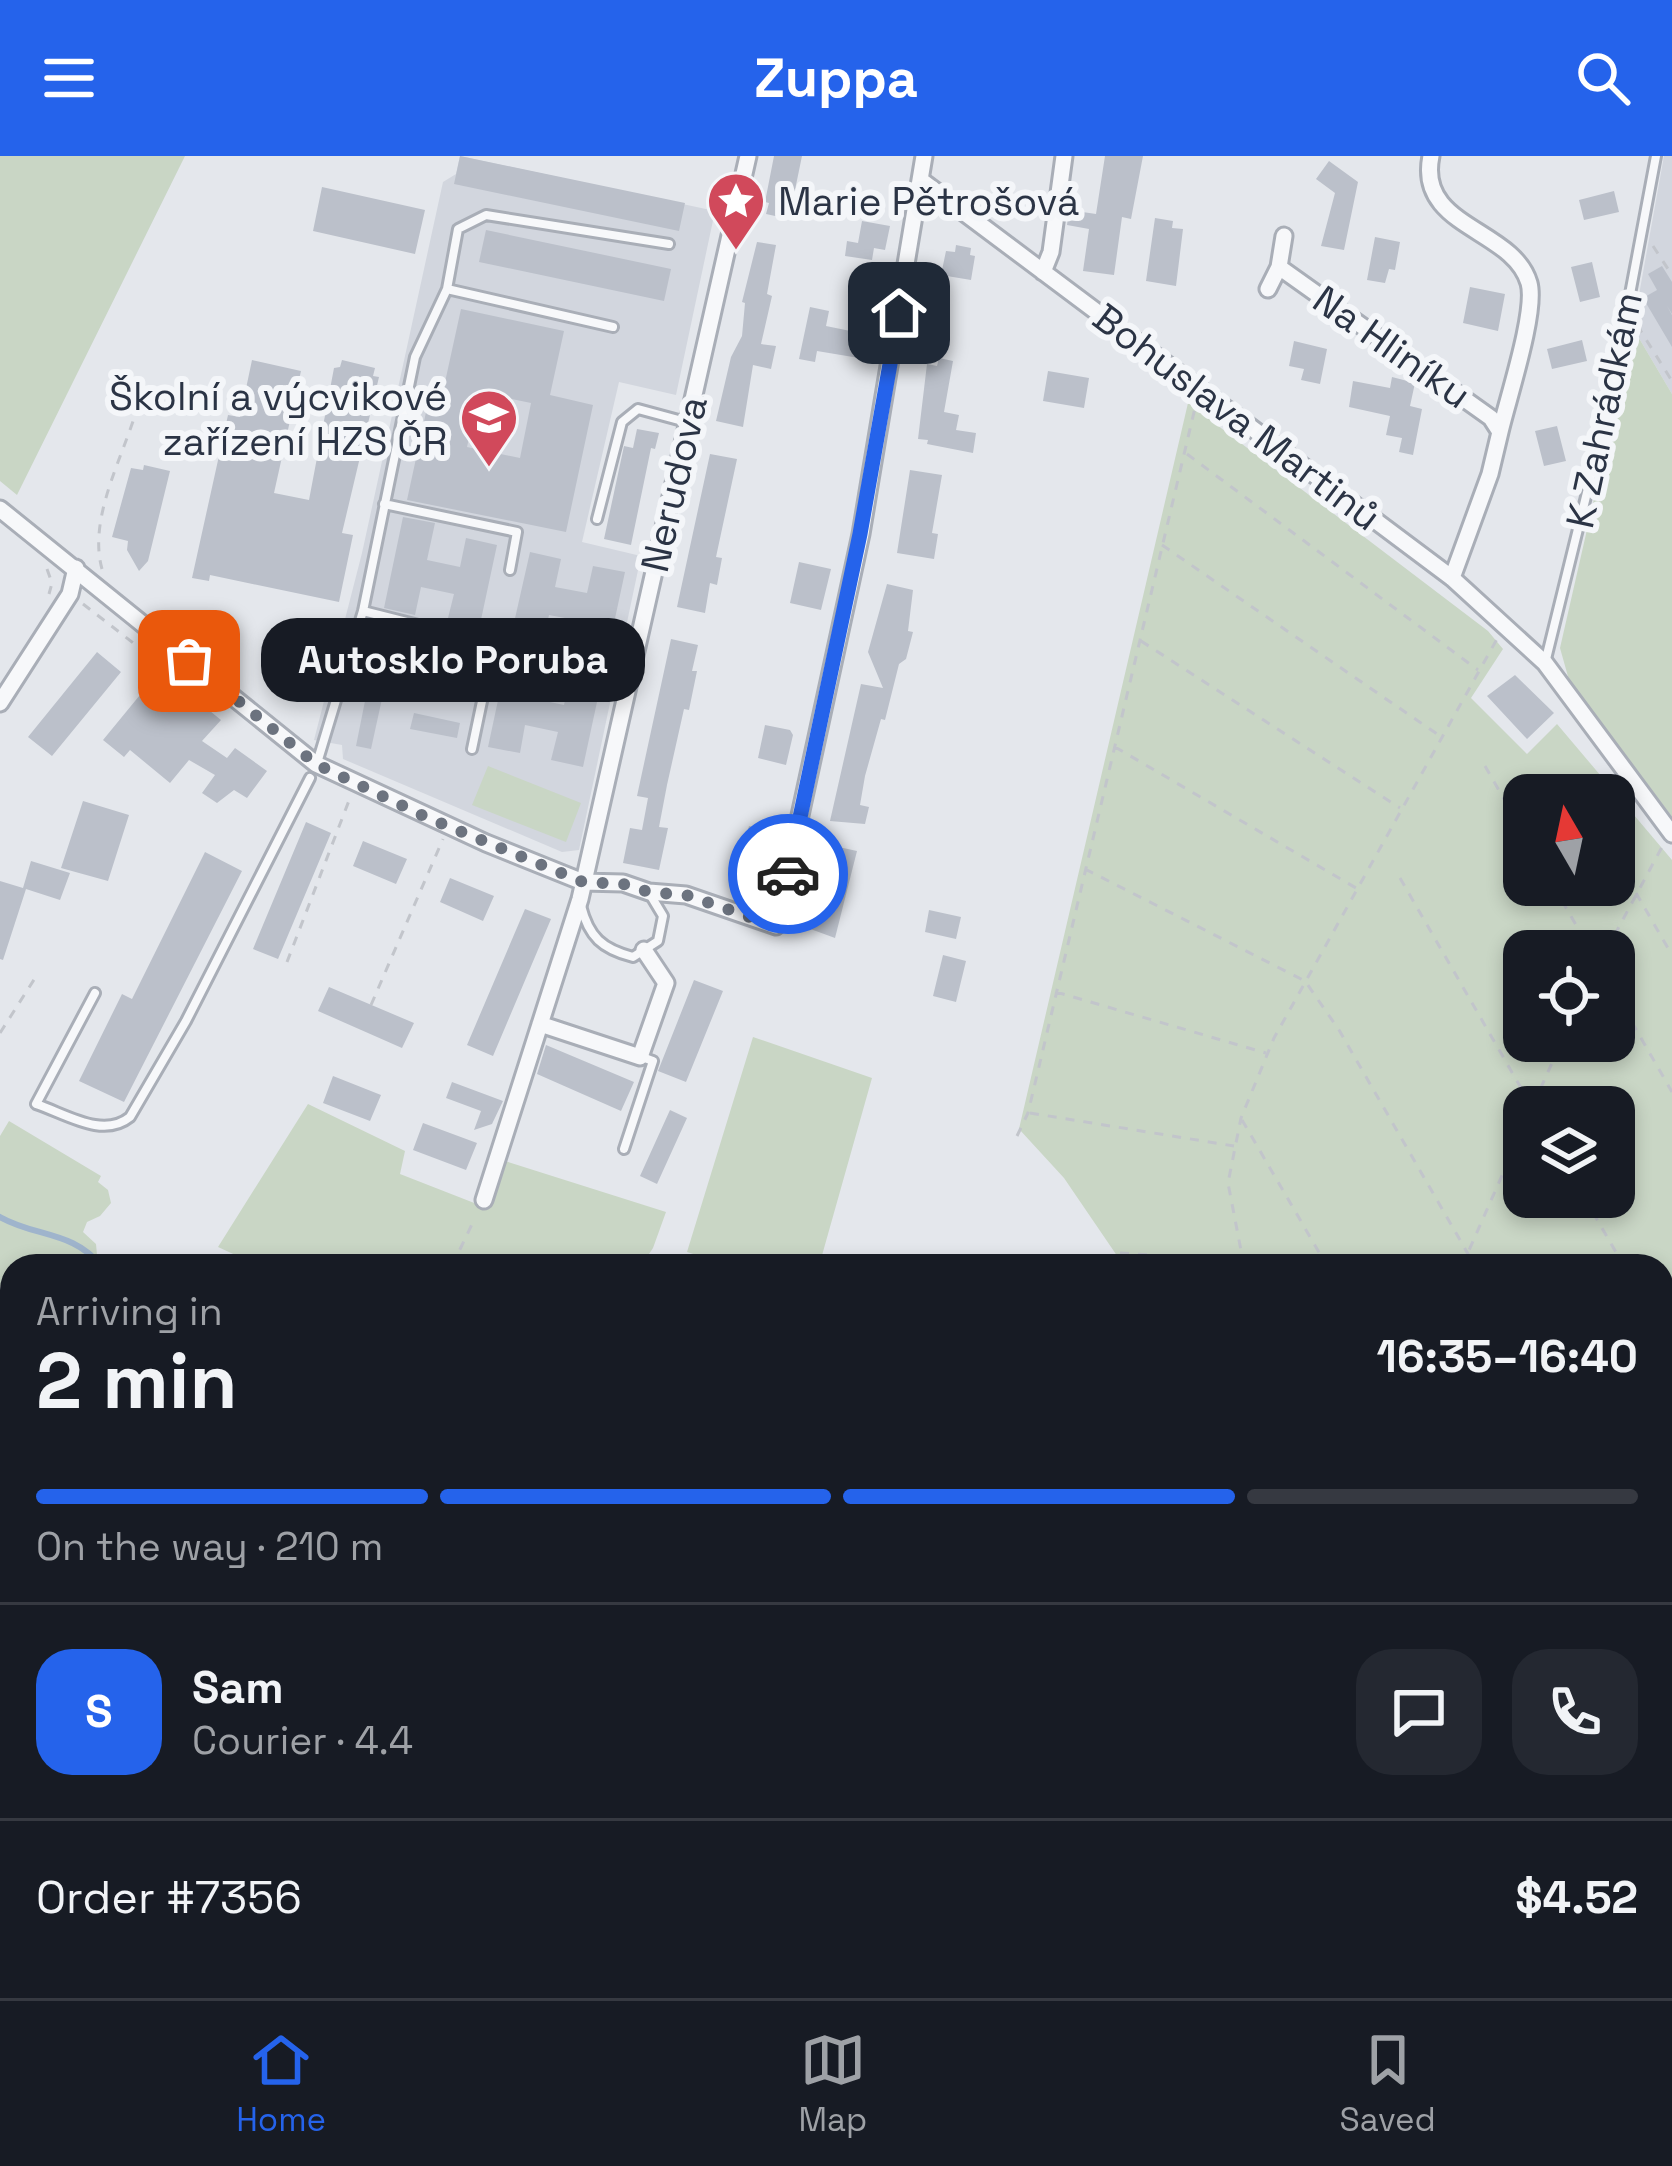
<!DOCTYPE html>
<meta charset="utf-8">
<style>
:root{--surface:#171b24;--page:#242831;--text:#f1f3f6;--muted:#9ea1a6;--line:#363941;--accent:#2563eb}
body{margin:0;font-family:"Space Grotesk",sans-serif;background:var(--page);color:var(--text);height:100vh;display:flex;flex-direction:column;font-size:45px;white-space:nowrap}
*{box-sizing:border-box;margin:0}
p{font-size:39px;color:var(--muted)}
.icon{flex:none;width:66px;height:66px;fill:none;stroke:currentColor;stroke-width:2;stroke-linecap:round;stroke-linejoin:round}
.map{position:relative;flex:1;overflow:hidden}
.drawer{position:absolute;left:0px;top:1098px;width:1674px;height:744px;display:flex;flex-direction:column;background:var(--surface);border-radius:36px 36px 0 0;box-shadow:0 6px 18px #0003}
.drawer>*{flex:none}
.needle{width:78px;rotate:351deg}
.controls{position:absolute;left:1503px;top:618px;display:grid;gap:24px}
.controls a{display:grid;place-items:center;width:132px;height:132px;border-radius:24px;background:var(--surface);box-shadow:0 6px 18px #0003;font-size:60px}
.pin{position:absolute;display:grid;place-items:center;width:102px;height:102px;color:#fff;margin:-51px;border-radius:24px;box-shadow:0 6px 18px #0006}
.courier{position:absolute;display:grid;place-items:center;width:120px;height:120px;margin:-60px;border:9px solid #2563eb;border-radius:50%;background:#fff;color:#222;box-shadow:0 3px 15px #0007}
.bubble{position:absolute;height:84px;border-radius:36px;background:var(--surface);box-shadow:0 6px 18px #0003;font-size:39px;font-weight:700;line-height:84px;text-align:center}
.summary em{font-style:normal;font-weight:700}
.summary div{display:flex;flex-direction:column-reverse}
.summary{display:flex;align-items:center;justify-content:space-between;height:204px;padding:0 36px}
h1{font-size:78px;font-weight:700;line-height:90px}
.bar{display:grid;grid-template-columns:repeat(4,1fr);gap:18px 12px;align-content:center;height:144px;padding:0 36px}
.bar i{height:15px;border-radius:9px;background:var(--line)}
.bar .selected{background:var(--accent)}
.bar p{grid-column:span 4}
.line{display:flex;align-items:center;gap:30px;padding:0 36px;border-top:3px solid var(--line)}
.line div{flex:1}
.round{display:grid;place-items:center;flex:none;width:126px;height:126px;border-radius:36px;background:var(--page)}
header{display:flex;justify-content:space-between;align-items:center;height:156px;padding:0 36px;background:var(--accent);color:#fff;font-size:54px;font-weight:700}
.tabs{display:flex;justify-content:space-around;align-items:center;height:168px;border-top:3px solid var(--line);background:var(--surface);font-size:33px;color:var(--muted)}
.tabs a{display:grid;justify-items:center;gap:6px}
.tabs .selected{color:var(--accent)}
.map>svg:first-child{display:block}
</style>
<header><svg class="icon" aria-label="menu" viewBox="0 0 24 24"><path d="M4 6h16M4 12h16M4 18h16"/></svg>Zuppa<svg class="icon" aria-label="search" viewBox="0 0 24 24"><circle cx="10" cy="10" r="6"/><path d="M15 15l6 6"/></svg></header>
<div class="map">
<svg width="1672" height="1842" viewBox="0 0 1672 1842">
<rect width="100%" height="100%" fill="#e4e7ec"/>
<path fill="#d2d6de" d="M 460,0 L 715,55 L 676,239 L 619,226 L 582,386 L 641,400 L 579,694 L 562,696 L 343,603 L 342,589 L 314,584 L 362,397 L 443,26 L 456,18 Z
M 1664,0 L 1672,0 L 1672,238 L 1633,172 Z"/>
<path fill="#c9d6c5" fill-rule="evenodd" d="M 0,0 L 185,0 L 17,339 L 0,325 Z
M 1633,172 L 1672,238 L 1672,661 L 1569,524 L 1560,492 Z
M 1188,247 L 1488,475 L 1503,493 L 1471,542 L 1527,598 L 1557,568 L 1672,704 L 1672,1436 L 1662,1434 L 1662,1110 L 1124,1110 L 1064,1022 L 1019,973 ZM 1524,639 L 1614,639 L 1614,729 L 1524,729 ZM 1524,795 L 1614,795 L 1614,885 L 1524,885 ZM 1524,951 L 1614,951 L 1614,1041 L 1524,1041 Z
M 488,610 L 581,647 L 566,686 L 472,649 Z
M 753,881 L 872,922 L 819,1110 L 730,1110 L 687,1096 Z
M 308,948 L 405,995 L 400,1018 L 487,1052 L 505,1005 L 666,1056 L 653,1092 L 641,1110 L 259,1110 L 218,1091 Z
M 9,965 L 101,1020 L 98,1026 L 108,1034 L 111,1047 L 100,1060 L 87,1066 L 83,1076 L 96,1088 L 97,1099 L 132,1110 L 12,1110 L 12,1133 L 0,1130 L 0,980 Z
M 12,1343 L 12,1514 L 0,1517 L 0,1354 Z
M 1662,1515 L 1672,1516 L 1672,1842 L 1648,1842 L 1640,1830 L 1662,1830 Z
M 570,1830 L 995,1830 L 1000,1842 L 573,1842 Z"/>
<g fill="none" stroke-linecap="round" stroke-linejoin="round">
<path stroke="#9fb4cc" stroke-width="6" d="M 0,1061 C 35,1081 74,1075 101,1110
M 878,1830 L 885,1842
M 1597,1842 L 1598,1838"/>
</g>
<path fill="#bbc0ca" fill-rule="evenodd" d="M 460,0 L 685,47 L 679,75 L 454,28 Z
M 774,0 L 802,0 L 789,63 L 766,58 L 769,47 L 765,46 Z
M 1105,0 L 1143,0 L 1131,63 L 1122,61 L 1114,119 L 1083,115 L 1089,73 L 1067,69 L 1069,54 L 1096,58 Z
M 1329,5 L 1358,26 L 1344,94 L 1321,90 L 1335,37 L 1316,23 Z
M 322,31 L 425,54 L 415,98 L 313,75 Z
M 1614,35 L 1619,56 L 1584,64 L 1579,44 Z
M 1155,62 L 1173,65 L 1172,72 L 1183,73 L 1176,130 L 1146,125 Z
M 862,65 L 890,70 L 885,94 L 874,92 L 872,104 L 845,100 L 847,85 L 858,87 Z
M 486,74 L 671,113 L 664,145 L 479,106 Z
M 1375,81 L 1400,86 L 1395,114 L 1389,113 L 1385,127 L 1367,124 Z
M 757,86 L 776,89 L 767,138 L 772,140 L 761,188 L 776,190 L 771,213 L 753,209 L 743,271 L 716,265 L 731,201 L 742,180 L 745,147 L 742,146 Z
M 956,89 L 971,92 L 970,99 L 975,100 L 971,124 L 941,119 L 946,95 L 955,96 Z
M 1592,106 L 1600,141 L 1580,146 L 1571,111 Z
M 1662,110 L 1672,126 L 1672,158 L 1667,150 L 1672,159 L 1672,191 L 1643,142 L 1657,134 L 1648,118 Z
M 1470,131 L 1505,138 L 1498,175 L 1463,167 Z
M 810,151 L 829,155 L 826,170 L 870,179 L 865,203 L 817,195 L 815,206 L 799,203 Z
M 461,153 L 564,175 L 550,239 L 593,249 L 566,376 L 407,344 L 428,247 L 440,249 ZM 479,236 L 531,247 L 520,302 L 467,291 Z
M 1582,184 L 1587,205 L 1552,213 L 1547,193 Z
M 1294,185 L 1327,193 L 1320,228 L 1301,224 L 1304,213 L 1289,210 Z
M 939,202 L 953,205 L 944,256 L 959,259 L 956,274 L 976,277 L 973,297 L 927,288 L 928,284 L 918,283 L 927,208 L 937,210 Z
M 252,204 L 301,215 L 274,337 L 309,344 L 334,212 L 340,211 L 342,204 L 375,212 L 373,220 L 379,221 L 342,377 L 353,379 L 339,446 L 210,419 L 209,425 L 192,422 L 228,259 L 240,261 Z
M 1048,215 L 1089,222 L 1084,252 L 1043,245 Z
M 1392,221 L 1415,227 L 1410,250 L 1422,253 L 1413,299 L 1399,296 L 1402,282 L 1386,279 L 1390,260 L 1349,251 L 1353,225 L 1390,232 Z
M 1557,270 L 1566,305 L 1544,310 L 1535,275 Z
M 637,273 L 659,277 L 655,293 L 651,292 L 631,389 L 604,383 L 624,290 L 633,292 Z
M 710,298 L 737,303 L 716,401 L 722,402 L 717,429 L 710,427 L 705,457 L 677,451 Z
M 144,309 L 170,315 L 148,405 L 139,415 L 127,394 L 128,385 L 112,381 L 131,312 L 143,314 Z
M 910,314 L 942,319 L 932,377 L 938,378 L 934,403 L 897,397 Z
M 403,361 L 435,367 L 427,404 L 460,411 L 466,382 L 497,389 L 479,473 L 447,466 L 454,438 L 421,431 L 415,459 L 384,452 Z
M 530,396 L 561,403 L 555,431 L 587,437 L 593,410 L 625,416 L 583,611 L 551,604 L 558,576 L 525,569 L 520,597 L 488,591 L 506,507 L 538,514 L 531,542 L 564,549 L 576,494 L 581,465 L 549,459 L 543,487 L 511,480 Z
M 799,406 L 831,413 L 821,454 L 790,447 Z
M 887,428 L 913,434 L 908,475 L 913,476 L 906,503 L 899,508 L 885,564 L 881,563 L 865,620 L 860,649 L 869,651 L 865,668 L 830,665 L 861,528 L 883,532 L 868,496 Z
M 378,480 L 472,500 L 472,506 L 470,516 L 426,506 L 419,537 L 385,529 L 371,593 L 356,590 Z
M 671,483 L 698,489 L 692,515 L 697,515 L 689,554 L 684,553 L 667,629 L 659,671 L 668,672 L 659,714 L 623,707 L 630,672 L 642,674 L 648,642 L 637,640 Z
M 97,496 L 121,516 L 52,600 L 28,581 Z
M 155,510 L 221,564 L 202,585 L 227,602 L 235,592 L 267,615 L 247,642 L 234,634 L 217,647 L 202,637 L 215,619 L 189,604 L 170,627 L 130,594 L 124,601 L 103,584 L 149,528 L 144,524 Z
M 1515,519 L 1554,557 L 1527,583 L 1487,540 Z
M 414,557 L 460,567 L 457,582 L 410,573 Z
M 765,569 L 790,574 L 793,579 L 786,609 L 758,602 Z
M 83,645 L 129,659 L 108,725 L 61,712 Z
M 306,666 L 331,677 L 278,803 L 253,793 Z
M 749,670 L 772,676 L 763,712 L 739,707 Z
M 363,685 L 407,703 L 396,728 L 353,710 Z
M 825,688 L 857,695 L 835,782 L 805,771 Z
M 205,696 L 242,715 L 124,946 L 79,925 L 122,838 L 132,843 Z
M 31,705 L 70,717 L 60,744 L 26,733 L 3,804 L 0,803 L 0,725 L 23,732 Z
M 450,722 L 494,740 L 483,765 L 440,746 Z
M 525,753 L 551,763 L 493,900 L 467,889 Z
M 929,754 L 961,761 L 956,783 L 925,776 Z
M 943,799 L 966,805 L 956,846 L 933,840 Z
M 694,824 L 723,835 L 686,926 L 658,915 Z
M 329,831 L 414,867 L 402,892 L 318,855 Z
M 546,889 L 634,926 L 621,955 L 537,918 Z
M 333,920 L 381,939 L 370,965 L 323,947 Z
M 452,926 L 503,945 L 492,968 L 474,974 L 481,955 L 446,942 Z
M 670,954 L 687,962 L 657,1028 L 640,1020 Z
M 423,967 L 477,987 L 466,1014 L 413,994 Z"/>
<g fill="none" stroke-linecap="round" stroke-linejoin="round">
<g stroke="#a9aeb7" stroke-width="14">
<path id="service" d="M 447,133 L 458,73 L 486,59 L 669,88
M 384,348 L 517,376 L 510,414
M 597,363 L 622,266 L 638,253 L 686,266
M 363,455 L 494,488 L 472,593
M 1545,507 L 1611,239 L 1656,0
M 317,607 L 363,455 L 415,201 L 447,133 L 613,171
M 581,750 C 589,781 602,793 633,801 L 658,785 L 663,760 L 651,740
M 95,837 L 36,948 C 66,958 103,983 130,961 L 186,865 L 310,622
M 624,993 L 653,905 L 642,901
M 0,1314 L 12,1311
M 0,1512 L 12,1556
M 0,1646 L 12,1642
M 84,1830 L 88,1842
M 334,1830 L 337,1842
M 470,1830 L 473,1842
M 217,1842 L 272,1830"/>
</g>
<g stroke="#a9aeb7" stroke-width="21">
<path id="minor" d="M 1431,0 C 1416,72 1513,72 1529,127 C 1537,155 1507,245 1500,276
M 922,25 L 1452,422 L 1545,507 L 1672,678
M 1279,111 L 1491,262 L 1500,276 L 1490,318 L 1452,422
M 1043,116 L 1051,96 L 1064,0
M 1268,133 L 1279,111 L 1284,80
M 0,353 L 316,608 L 486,687 L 583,726 L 623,727 L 649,736 L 686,739 L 776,770 L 861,378 L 924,0
M 0,547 L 70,438 L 76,412
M 540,868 L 640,901 L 666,827 L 644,794
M 484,1044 L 580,743 L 748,0"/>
</g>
<g stroke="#8b94a3" stroke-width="36">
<path id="motorway" d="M 0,1161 L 12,1164
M 0,1193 L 12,1196
M 1662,1459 L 1672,1461
M 1662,1490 L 1672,1491"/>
</g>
<path stroke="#c2c5cb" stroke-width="3" stroke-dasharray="9 9" stroke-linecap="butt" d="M 1653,90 L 1672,119
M 1637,169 L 1672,225
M 1187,298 L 1478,514
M 1162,389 L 1440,580
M 47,413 L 52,427 L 49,438
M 102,413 C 87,359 127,295 140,242
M 83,448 L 194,534
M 1141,485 L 1400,652
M 1115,591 L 1356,732
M 1485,610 L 1524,678
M 1085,713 L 1305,825 L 1339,874 L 1475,1110
M 1400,722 L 1532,951
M 1553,729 L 1591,795
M 1636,737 L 1672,799
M 1606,795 L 1662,691
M 287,806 L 350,642
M 1614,835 L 1672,936
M 1056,836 L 1266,897
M 371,849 L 443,683
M 0,877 L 37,819
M 1533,949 L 1562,885
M 1030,957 L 1234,990
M 1242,964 L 1327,1110
M 1017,980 L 1028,957 L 1195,252
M 1584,1041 L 1624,1110
M 1120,1097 L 1241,1105
M 452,1110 L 475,1062
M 1244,1110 L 1228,1027 L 1241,962 L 1274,882 L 1497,483
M 1462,1110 L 1524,970
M 1662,1177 L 1672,1195
M 1662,1285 L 1672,1264
M 669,1830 L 672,1842
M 1543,1842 L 1548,1830"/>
<use href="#service" stroke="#f7f8fa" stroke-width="8"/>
<use href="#minor" stroke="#f7f8fa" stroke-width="15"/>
<use href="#motorway" stroke="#fff" stroke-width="30"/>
</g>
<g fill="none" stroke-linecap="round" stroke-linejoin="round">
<path stroke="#6c737f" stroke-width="12" stroke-dasharray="0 21.6" d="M 189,505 L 316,608 L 428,662 L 583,726 L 623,728 L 649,736 L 686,739 L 776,770 L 788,718"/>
<path stroke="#2563eb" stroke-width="15" d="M 788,718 L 860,378 L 899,157"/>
</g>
<defs>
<g id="sight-pin" transform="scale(3)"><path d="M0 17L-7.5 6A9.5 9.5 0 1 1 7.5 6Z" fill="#d1495b" stroke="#f4f6f9"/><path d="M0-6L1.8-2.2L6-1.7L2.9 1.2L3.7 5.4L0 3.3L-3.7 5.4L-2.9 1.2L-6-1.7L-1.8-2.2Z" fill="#fff"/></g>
<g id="university-pin" transform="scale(3)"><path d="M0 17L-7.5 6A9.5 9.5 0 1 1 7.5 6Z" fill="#d1495b" stroke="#f4f6f9"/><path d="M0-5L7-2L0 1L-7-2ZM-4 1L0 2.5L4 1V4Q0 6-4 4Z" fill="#fff"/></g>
</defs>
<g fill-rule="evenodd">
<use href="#sight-pin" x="736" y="45"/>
<use href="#university-pin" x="489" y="262"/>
</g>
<g text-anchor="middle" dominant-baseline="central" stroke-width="12" stroke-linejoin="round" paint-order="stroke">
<g font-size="39" fill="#2b3445" stroke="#f4f6f9" text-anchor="start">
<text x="778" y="45">Marie Pětrošová</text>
<text x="447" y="240" text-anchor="end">Školní a výcvikové<tspan x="447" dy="45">zařízení HZS ČR</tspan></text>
</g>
<g font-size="39" fill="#2b3445" stroke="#f4f6f9">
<text transform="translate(1392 191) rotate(35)">Na Hliníku</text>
<text transform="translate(1604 254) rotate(-78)">K Zahrádkám</text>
<text transform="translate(1237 261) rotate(37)">Bohuslava Martinů</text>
<text transform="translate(674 328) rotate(-77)">Nerudova</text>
</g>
</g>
</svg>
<div class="controls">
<a><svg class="needle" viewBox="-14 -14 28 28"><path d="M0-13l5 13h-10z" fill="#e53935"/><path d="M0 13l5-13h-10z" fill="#9ea1a6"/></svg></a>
<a><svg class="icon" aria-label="locate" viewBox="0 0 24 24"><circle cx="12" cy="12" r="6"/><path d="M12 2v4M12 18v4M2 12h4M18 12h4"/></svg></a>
<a><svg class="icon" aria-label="layers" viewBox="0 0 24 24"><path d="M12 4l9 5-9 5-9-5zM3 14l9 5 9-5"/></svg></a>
</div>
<div class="pin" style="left:189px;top:505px;background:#ea580c"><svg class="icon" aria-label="bag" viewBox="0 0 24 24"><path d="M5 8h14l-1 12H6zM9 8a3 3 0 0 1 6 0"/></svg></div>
<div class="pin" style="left:899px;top:157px;background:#1f2937"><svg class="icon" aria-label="home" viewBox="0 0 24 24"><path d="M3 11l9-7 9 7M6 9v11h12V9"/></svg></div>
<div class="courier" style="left:788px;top:718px"><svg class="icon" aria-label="car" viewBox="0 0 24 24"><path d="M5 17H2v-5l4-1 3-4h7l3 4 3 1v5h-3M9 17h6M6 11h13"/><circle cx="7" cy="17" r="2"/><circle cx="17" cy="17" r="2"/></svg></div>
<div class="bubble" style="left:261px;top:462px;width:384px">Autosklo Poruba</div>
<section class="drawer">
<div class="summary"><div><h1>2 min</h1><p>Arriving in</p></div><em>16:35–16:40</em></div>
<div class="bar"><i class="selected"></i><i class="selected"></i><i class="selected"></i><i></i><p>On the way · 210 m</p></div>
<div class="line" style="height:216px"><b class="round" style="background:var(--accent);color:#fff">S</b><div><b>Sam</b><p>Courier · 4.4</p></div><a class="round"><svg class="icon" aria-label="chat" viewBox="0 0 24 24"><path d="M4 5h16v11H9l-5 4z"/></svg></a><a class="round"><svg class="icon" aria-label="phone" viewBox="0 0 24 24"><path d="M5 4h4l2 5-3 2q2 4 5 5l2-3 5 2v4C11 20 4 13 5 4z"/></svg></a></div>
<div class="line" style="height:156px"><div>Order #7356</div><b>$4.52</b></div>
</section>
</div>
<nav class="tabs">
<a class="selected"><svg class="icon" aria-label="home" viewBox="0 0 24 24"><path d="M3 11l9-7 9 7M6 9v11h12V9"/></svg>Home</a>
<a><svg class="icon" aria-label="map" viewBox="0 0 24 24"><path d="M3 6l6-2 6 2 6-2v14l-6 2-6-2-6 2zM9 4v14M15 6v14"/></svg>Map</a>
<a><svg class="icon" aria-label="saved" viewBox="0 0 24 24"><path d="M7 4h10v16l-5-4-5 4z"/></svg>Saved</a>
</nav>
